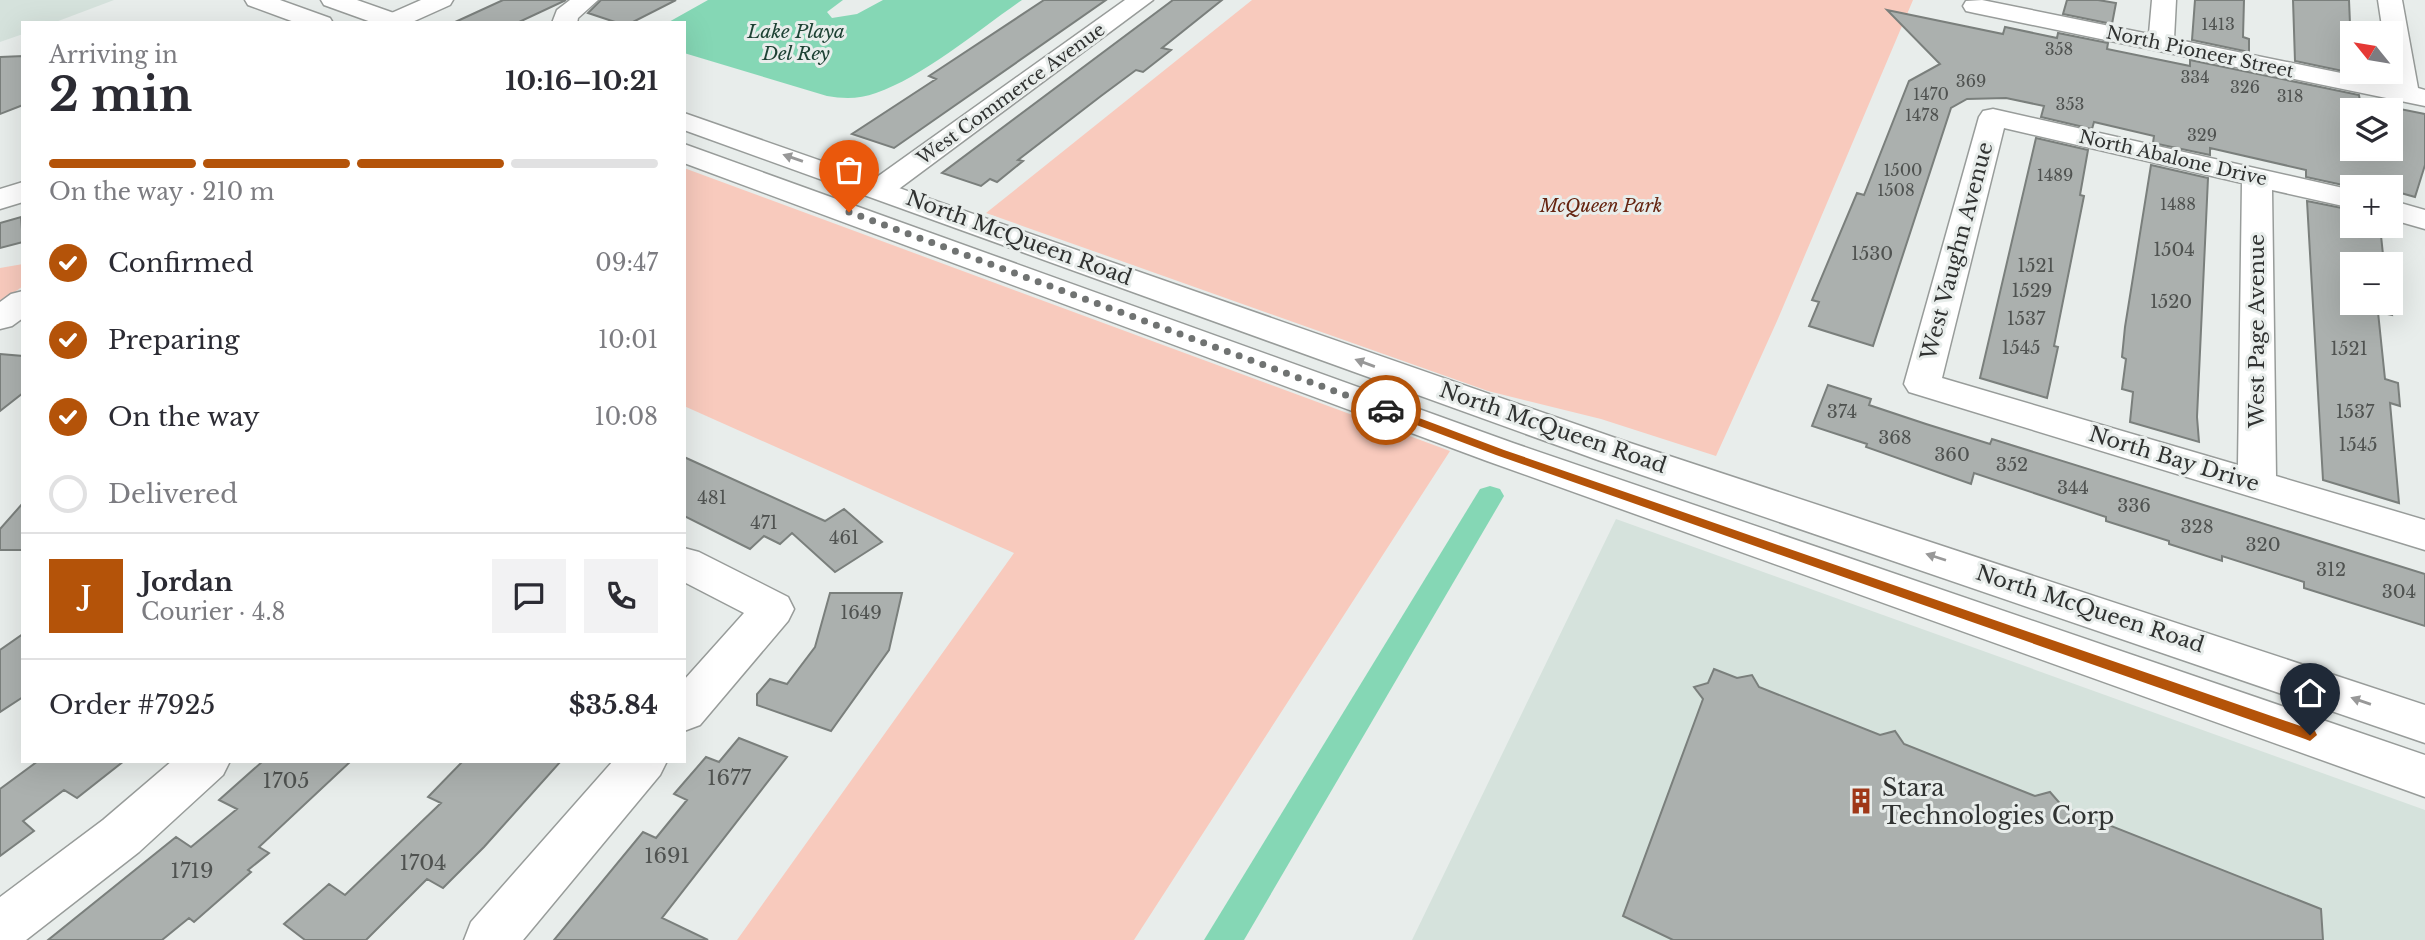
<!DOCTYPE html>
<meta charset="utf-8">
<style>
:root{--surface:#fff;--page:#f2f2f3;--text:#2b2b33;--muted:#7c7c81;--line:#e1e1e2;--accent:#b45309}
body{margin:0;font-family:"Libre Baskerville",serif;background:var(--page);color:var(--text);height:100vh;display:flex;flex-direction:column;font-size:26px;white-space:nowrap}
*{box-sizing:border-box;margin:0}
p{font-size:23px;color:var(--muted)}
.icon{flex:none;width:38px;height:38px;fill:none;stroke:currentColor;stroke-width:2;stroke-linecap:round;stroke-linejoin:round}
.map{position:relative;flex:1;overflow:hidden}
.panel{position:absolute;left:21px;top:21px;width:665px;height:742px;display:flex;flex-direction:column;background:var(--surface);border-radius:0px;box-shadow:0 7px 28px #0002}
.panel>*{flex:none}
.needle{width:46px;rotate:300deg}
.fabs{position:absolute;left:2340px;top:21px;display:grid;gap:14px}
.fabs a{display:grid;place-items:center;width:63px;height:63px;border-radius:0px;background:var(--surface);box-shadow:0 7px 28px #0002;font-size:35px}
.pin{position:absolute;display:grid;place-items:center;width:60px;height:60px;color:#fff;margin:-72px -30px;border-radius:50% 50% 50% 0;rotate:-45deg;box-shadow:0 0 7px #0007}
.pin .icon{rotate:45deg}
.courier{position:absolute;display:grid;place-items:center;width:70px;height:70px;margin:-35px;border:5px solid #b45309;border-radius:50%;background:#fff;color:#222;box-shadow:0 2px 9px #0007}
.head em{font-style:normal;font-weight:800}
.head div{display:flex;flex-direction:column-reverse}
.head{display:flex;align-items:center;justify-content:space-between;height:119px;padding:0 28px}
h1{font-size:46px;font-weight:800;line-height:52px}
.bar{display:grid;grid-template-columns:repeat(4,1fr);gap:10px 7px;align-content:center;height:84px;padding:0 28px}
.bar i{height:9px;border-radius:5px;background:var(--line)}
.bar .on{background:var(--accent)}
.bar p{grid-column:span 4}
.line{display:flex;align-items:center;gap:18px;padding:0 28px;border-top:2px solid var(--line)}
.line div{flex:1}
.round{display:grid;place-items:center;flex:none;width:74px;height:74px;border-radius:0px;background:var(--page)}
ol{padding:0 28px;list-style:none}
li{display:flex;align-items:center;gap:21px;height:77px}
li p{margin-inline-start:auto}
li .icon{padding:7px;border-radius:50%;background:var(--accent);color:#fff;stroke-width:4}
li:last-child{color:var(--muted)}
li i{width:38px;height:38px;border:4px solid var(--line);border-radius:50%}
.map>svg:first-child{display:block}
</style>
<div class="map">
<svg width="2425" height="940" viewBox="0 0 2425 940">
<rect width="100%" height="100%" fill="#e8edeb"/>
<path fill="#d5e2dc" d="M 0,0 L 114,0 L 53,23 L 23,23 L 23,34 L 0,42 Z
M 1616,519 L 2425,810 L 2425,940 L 1412,940 Z"/>
<path fill="#f8cabd" d="M 1252,0 L 1913,0 L 1777,321 L 1716,456 L 1601,419 L 1488,391 L 986,213 Z
M 684,168 L 1450,451 L 1134,940 L 737,940 L 1014,553 L 684,406 Z
M 23,264 L 23,286 L 0,303 L 0,268 Z"/>
<path fill="#85d7b5" d="M 708,0 L 843,0 L 827,12 L 832,18 L 857,14 L 883,0 L 1022,0 C 980,29 923,77 876,93 C 860,99 844,99 827,96 L 684,53 L 684,23 L 667,23 Z"/>
<g fill="none" stroke-linecap="round" stroke-linejoin="round">
<path fill="#85d7b5" fill-rule="evenodd" d="M 1490,486 L 1500,489 L 1504,496 L 1244,940 L 1204,940 L 1480,489 Z"/>
</g>
<path fill="#abb0ae" stroke="#7a7f7c" stroke-width="2" fill-rule="evenodd" d="M 503,0 L 566,0 L 517,23 L 453,23 Z
M 601,0 L 676,0 L 631,23 L 618,23 L 588,13 Z
M 1044,0 L 1106,0 L 894,148 L 852,134 L 936,79 L 929,76 Z
M 1173,0 L 1222,0 L 1162,48 L 1171,50 L 1143,72 L 1136,70 L 1101,96 L 1018,160 L 1023,161 L 997,182 L 990,179 L 981,186 L 942,173 Z
M 2067,0 L 2098,0 L 2116,3 L 2112,24 L 2063,14 Z
M 2195,0 L 2244,0 L 2243,37 L 2249,39 L 2249,52 L 2192,40 Z
M 2293,0 L 2349,0 L 2352,72 L 2357,74 L 2295,61 Z
M 1887,10 L 2003,34 L 2005,27 L 2057,38 L 2058,33 L 2108,43 L 2107,49 L 2190,66 L 2190,60 L 2359,95 L 2360,101 L 2425,114 L 2425,165 L 2415,197 L 2390,190 L 2390,187 L 2352,178 L 2352,187 L 2306,177 L 2306,170 L 2210,148 L 2210,155 L 2153,143 L 2154,136 L 2094,122 L 2092,129 L 2041,117 L 2044,106 L 2006,98 L 1967,99 L 1951,108 L 1873,346 L 1809,326 L 1819,302 L 1812,300 L 1857,193 L 1864,195 L 1909,81 L 1940,64 ZM 2352,110 L 2390,110 L 2390,149 L 2352,149 Z
M 23,56 L 23,105 L 0,114 L 0,57 Z
M 2036,138 L 2088,150 L 2080,195 L 2084,196 L 2054,346 L 2058,347 L 2047,398 L 1980,378 Z
M 2151,165 L 2208,178 L 2197,417 L 2199,442 L 2130,422 L 2133,392 L 2122,389 L 2126,359 L 2122,357 L 2125,327 Z
M 2307,201 L 2352,210 L 2352,226 L 2380,226 L 2384,264 L 2352,264 L 2352,303 L 2390,303 L 2392,315 L 2378,312 L 2385,379 L 2398,383 L 2400,406 L 2390,403 L 2399,503 L 2323,480 Z
M 21,217 L 23,242 L 0,248 L 0,223 Z
M 0,354 L 23,356 L 23,393 L 0,411 Z
M 1828,385 L 1871,399 L 1869,405 L 1926,424 L 1990,444 L 1992,439 L 2425,574 L 2425,626 L 2304,588 L 2304,582 L 2222,556 L 2222,561 L 2169,544 L 2169,541 L 2106,521 L 2106,517 L 1974,473 L 1971,484 L 1866,447 L 1867,444 L 1812,426 Z
M 684,457 L 825,521 L 844,509 L 882,542 L 835,572 L 792,533 L 780,544 L 764,536 L 750,549 L 684,516 Z
M 23,503 L 23,550 L 0,550 L 0,529 Z
M 830,593 L 902,593 L 889,650 L 831,731 L 757,705 L 757,694 L 770,679 L 787,684 L 815,647 Z
M 23,634 L 23,697 L 0,712 L 0,650 Z
M 1714,669 L 1737,678 L 1752,675 L 1759,687 L 1880,735 L 1895,731 L 1904,744 L 2035,796 L 2050,792 L 2063,807 L 2321,909 L 2323,940 L 1673,940 L 1623,916 L 1703,699 L 1694,687 L 1708,683 Z
M 739,738 L 787,757 L 662,918 L 708,940 L 554,940 L 643,832 L 656,838 L 687,800 L 674,794 L 706,757 L 719,762 Z
M 38,761 L 124,761 L 77,798 L 64,790 L 23,821 L 34,831 L 0,856 L 0,789 Z
M 263,761 L 351,761 L 259,847 L 269,853 L 248,870 L 251,872 L 194,922 L 189,918 L 162,940 L 48,940 L 176,837 L 191,847 L 237,809 L 219,800 Z
M 463,761 L 561,761 L 484,847 L 443,888 L 427,879 L 366,940 L 305,940 L 284,924 L 329,884 L 345,895 L 441,803 L 428,797 Z"/>
<g fill="none" stroke-linecap="round" stroke-linejoin="round">
<g stroke="#989c9a" stroke-width="3">
<path id="minor" d="M 421,0 L 453,0 L 450,5 L 410,23 L 377,23 L 380,18 Z
M 570,0 L 598,0 L 578,18 L 577,23 L 552,23 L 557,10 Z
M 1125,0 L 1153,0 L 892,194 L 881,197 L 870,194 L 866,188 L 870,182 Z
M 1982,0 L 2149,34 L 2152,0 L 2176,0 L 2174,39 L 2390,83 L 2390,33 L 2383,33 L 2378,0 L 2402,0 L 2418,88 L 2425,90 L 2425,106 L 1975,13 L 1966,11 L 1963,6 L 1966,1 Z
M 1993,109 L 2352,190 L 2352,208 L 2272,190 L 2276,476 L 2425,520 L 2425,550 L 1909,392 L 1904,384 L 1979,117 L 1983,111 ZM 2004,128 L 2242,183 L 2238,465 L 1942,378 Z
M 23,182 L 23,202 L 0,209 L 0,189 Z
M 2390,200 L 2425,210 L 2425,229 L 2390,219 Z
M 23,291 L 23,318 L 12,326 L 0,329 L 0,302 L 11,294 Z
M 684,548 L 699,552 L 788,597 L 794,609 L 788,621 L 700,725 L 684,731 L 684,680 L 744,613 L 684,582 Z
M 172,761 L 230,761 L 223,775 L 139,852 L 26,940 L 0,940 L 0,897 L 103,820 Z
M 613,761 L 667,761 L 660,775 L 523,940 L 464,940 L 471,922 Z"/>
</g>
<g stroke="#989c9a" stroke-width="3">
<path id="major" d="M 245,0 L 280,0 L 330,18 L 333,23 L 297,23 L 248,5 Z
M 321,0 L 357,0 L 408,18 L 411,23 L 374,23 L 324,5 Z
M 684,113 L 1624,441 L 2425,705 L 2425,743 L 1598,460 L 684,130 Z
M 684,144 L 1513,443 L 2425,755 L 2425,797 L 1487,461 L 684,163 Z"/>
</g>
<use href="#minor" fill="#fff" fill-rule="evenodd"/>
<use href="#major" fill="#fff" fill-rule="evenodd"/>
</g>
<defs><path id="oneway-solid" d="M-6-.8H1V-3.2L6.5 0L1 3.2V.8H-6Z" transform="scale(1.75)"/></defs>
<g fill="#989898">
<use href="#oneway-solid" transform="translate(793 158) rotate(-161)"/>
<use href="#oneway-solid" transform="translate(1365 363) rotate(-160)"/>
<use href="#oneway-solid" transform="translate(1936 557) rotate(-162)"/>
<use href="#oneway-solid" transform="translate(2361 701) rotate(-161)"/>
</g>
<path fill="#b45309" d="M 1382,407 L 1390,407 L 1504,450 L 2315,731 L 2317,735 L 2310,741 L 2305,739 L 1496,455 L 1382,412 Z"/>
<g fill="none" stroke-linecap="round" stroke-linejoin="round">
<path stroke="#707372" stroke-width="7" stroke-dasharray="0 12.6" d="M 849,212 L 1386,410"/>
</g>
<defs>
<g id="building-bare" transform="scale(2.1)"><path d="M-4-6H4V6H1V3H-1V6H-4ZM-2.5-4.3h1.7v1.8h-1.7ZM.8-4.3h1.7v1.8H.8ZM-2.5-1h1.7V.8h-1.7ZM.8-1h1.7V.8H.8Z" fill="#9f3717" stroke="#e8edeb" stroke-width="2.5" paint-order="stroke"/></g>
</defs>
<g fill-rule="evenodd">
<use href="#building-bare" x="1861" y="801"/>
</g>
<g text-anchor="middle" dominant-baseline="central" stroke-width="6" stroke-linejoin="round" paint-order="stroke">
<g font-size="16" fill="#4f5250">
<text x="2218" y="24">1413</text>
<text x="2059" y="49">358</text>
<text x="2195" y="77">334</text>
<text x="1971" y="81">369</text>
<text x="2245" y="87">326</text>
<text x="1931" y="94">1470</text>
<text x="2290" y="96">318</text>
<text x="2070" y="104">353</text>
<text x="1922" y="115">1478</text>
<text x="2202" y="135">329</text>
<text x="1903" y="170">1500</text>
<text x="2055" y="175">1489</text>
<text x="1896" y="190">1508</text>
<text x="2178" y="204">1488</text>
</g>
<g font-size="18" fill="#303231" stroke="#e8edeb">
<text transform="translate(2200 52) rotate(12)">North Pioneer Street</text>
<text transform="translate(1011 94) rotate(-36)">West Commerce Avenue</text>
<text transform="translate(2173 158) rotate(13)">North Abalone Drive</text>
</g>
<g font-size="18" font-style="italic" fill="#652410" stroke="#e8edeb">
<text x="1601" y="206">McQueen Park</text>
</g>
<g font-size="18" fill="#4f5250">
<text x="2174" y="250">1504</text>
<text x="1872" y="254">1530</text>
<text x="2036" y="266">1521</text>
<text x="2032" y="291">1529</text>
<text x="2171" y="302">1520</text>
<text x="2026" y="319">1537</text>
<text x="2021" y="348">1545</text>
<text x="2349" y="349">1521</text>
<text x="1842" y="412">374</text>
<text x="2355" y="412">1537</text>
<text x="1895" y="438">368</text>
<text x="2358" y="445">1545</text>
<text x="1952" y="455">360</text>
<text x="2012" y="465">352</text>
<text x="2073" y="488">344</text>
<text x="712" y="498">481</text>
<text x="2134" y="506">336</text>
<text x="764" y="523">471</text>
<text x="2197" y="527">328</text>
<text x="844" y="538">461</text>
<text x="2263" y="545">320</text>
<text x="2331" y="570">312</text>
<text x="2399" y="592">304</text>
<text x="861" y="613">1649</text>
</g>
<g font-size="19" font-style="italic" fill="#1e4234" stroke="#e8edeb">
<text x="796" y="31">Lake Playa<tspan x="796" dy="22">Del Rey</tspan></text>
</g>
<g font-size="21" fill="#303231" stroke="#e8edeb">
<text transform="translate(1019 238) rotate(20)">North McQueen Road</text>
<text transform="translate(1957 251) rotate(-75)">West Vaughn Avenue</text>
<text transform="translate(2257 331) rotate(-90)">West Page Avenue</text>
<text transform="translate(1553 428) rotate(19)">North McQueen Road</text>
<text transform="translate(2174 459) rotate(17)">North Bay Drive</text>
<text transform="translate(2090 609) rotate(18)">North McQueen Road</text>
</g>
<g font-size="21" fill="#4f5250">
<text x="729" y="778">1677</text>
<text x="286" y="781">1705</text>
<text x="667" y="856">1691</text>
<text x="423" y="863">1704</text>
<text x="192" y="871">1719</text>
</g>
<g font-size="24" fill="#303231" stroke="#e8edeb" text-anchor="start">
<text x="1882" y="787">Stara<tspan x="1882" dy="28">Technologies Corp</tspan></text>
</g>
</g>
</svg>
<div class="fabs">
<a><svg class="needle" viewBox="-14 -14 28 28"><path d="M0-13l5 13h-10z" fill="#e53935"/><path d="M0 13l5-13h-10z" fill="#7c7c81"/></svg></a>
<a><svg class="icon" aria-label="layers" viewBox="0 0 24 24"><path d="M12 4l9 5-9 5-9-5zM3 14l9 5 9-5"/></svg></a>
<a>+</a>
<a>−</a>
</div>
<div class="pin" style="left:849px;top:212px;background:#ea580c"><svg class="icon" aria-label="bag" viewBox="0 0 24 24"><path d="M5 8h14l-1 12H6zM9 8a3 3 0 0 1 6 0"/></svg></div>
<div class="pin" style="left:2310px;top:735px;background:#1f2937"><svg class="icon" aria-label="home" viewBox="0 0 24 24"><path d="M3 11l9-7 9 7M6 9v11h12V9"/></svg></div>
<div class="courier" style="left:1386px;top:410px"><svg class="icon" aria-label="car" viewBox="0 0 24 24"><path d="M5 17H2v-5l4-1 3-4h7l3 4 3 1v5h-3M9 17h6M6 11h13"/><circle cx="7" cy="17" r="2"/><circle cx="17" cy="17" r="2"/></svg></div>
<section class="panel">
<div class="head"><div><h1>2 min</h1><p>Arriving in</p></div><em>10:16–10:21</em></div>
<div class="bar"><i class="on"></i><i class="on"></i><i class="on"></i><i></i><p>On the way · 210 m</p></div>
<ol>
<li><svg class="icon" aria-label="check" viewBox="0 0 24 24"><path d="M5 12l5 5 9-10"/></svg>Confirmed<p>09:47</p></li>
<li><svg class="icon" aria-label="check" viewBox="0 0 24 24"><path d="M5 12l5 5 9-10"/></svg>Preparing<p>10:01</p></li>
<li><svg class="icon" aria-label="check" viewBox="0 0 24 24"><path d="M5 12l5 5 9-10"/></svg>On the way<p>10:08</p></li>
<li><i></i>Delivered</li>
</ol>
<div class="line" style="height:126px"><b class="round" style="background:var(--accent);color:#fff">J</b><div><b>Jordan</b><p>Courier · 4.8</p></div><a class="round"><svg class="icon" aria-label="chat" viewBox="0 0 24 24"><path d="M4 5h16v11H9l-5 4z"/></svg></a><a class="round"><svg class="icon" aria-label="phone" viewBox="0 0 24 24"><path d="M5 4h4l2 5-3 2q2 4 5 5l2-3 5 2v4C11 20 4 13 5 4z"/></svg></a></div>
<div class="line" style="height:91px"><div>Order #7925</div><b>$35.84</b></div>
</section>
</div>
